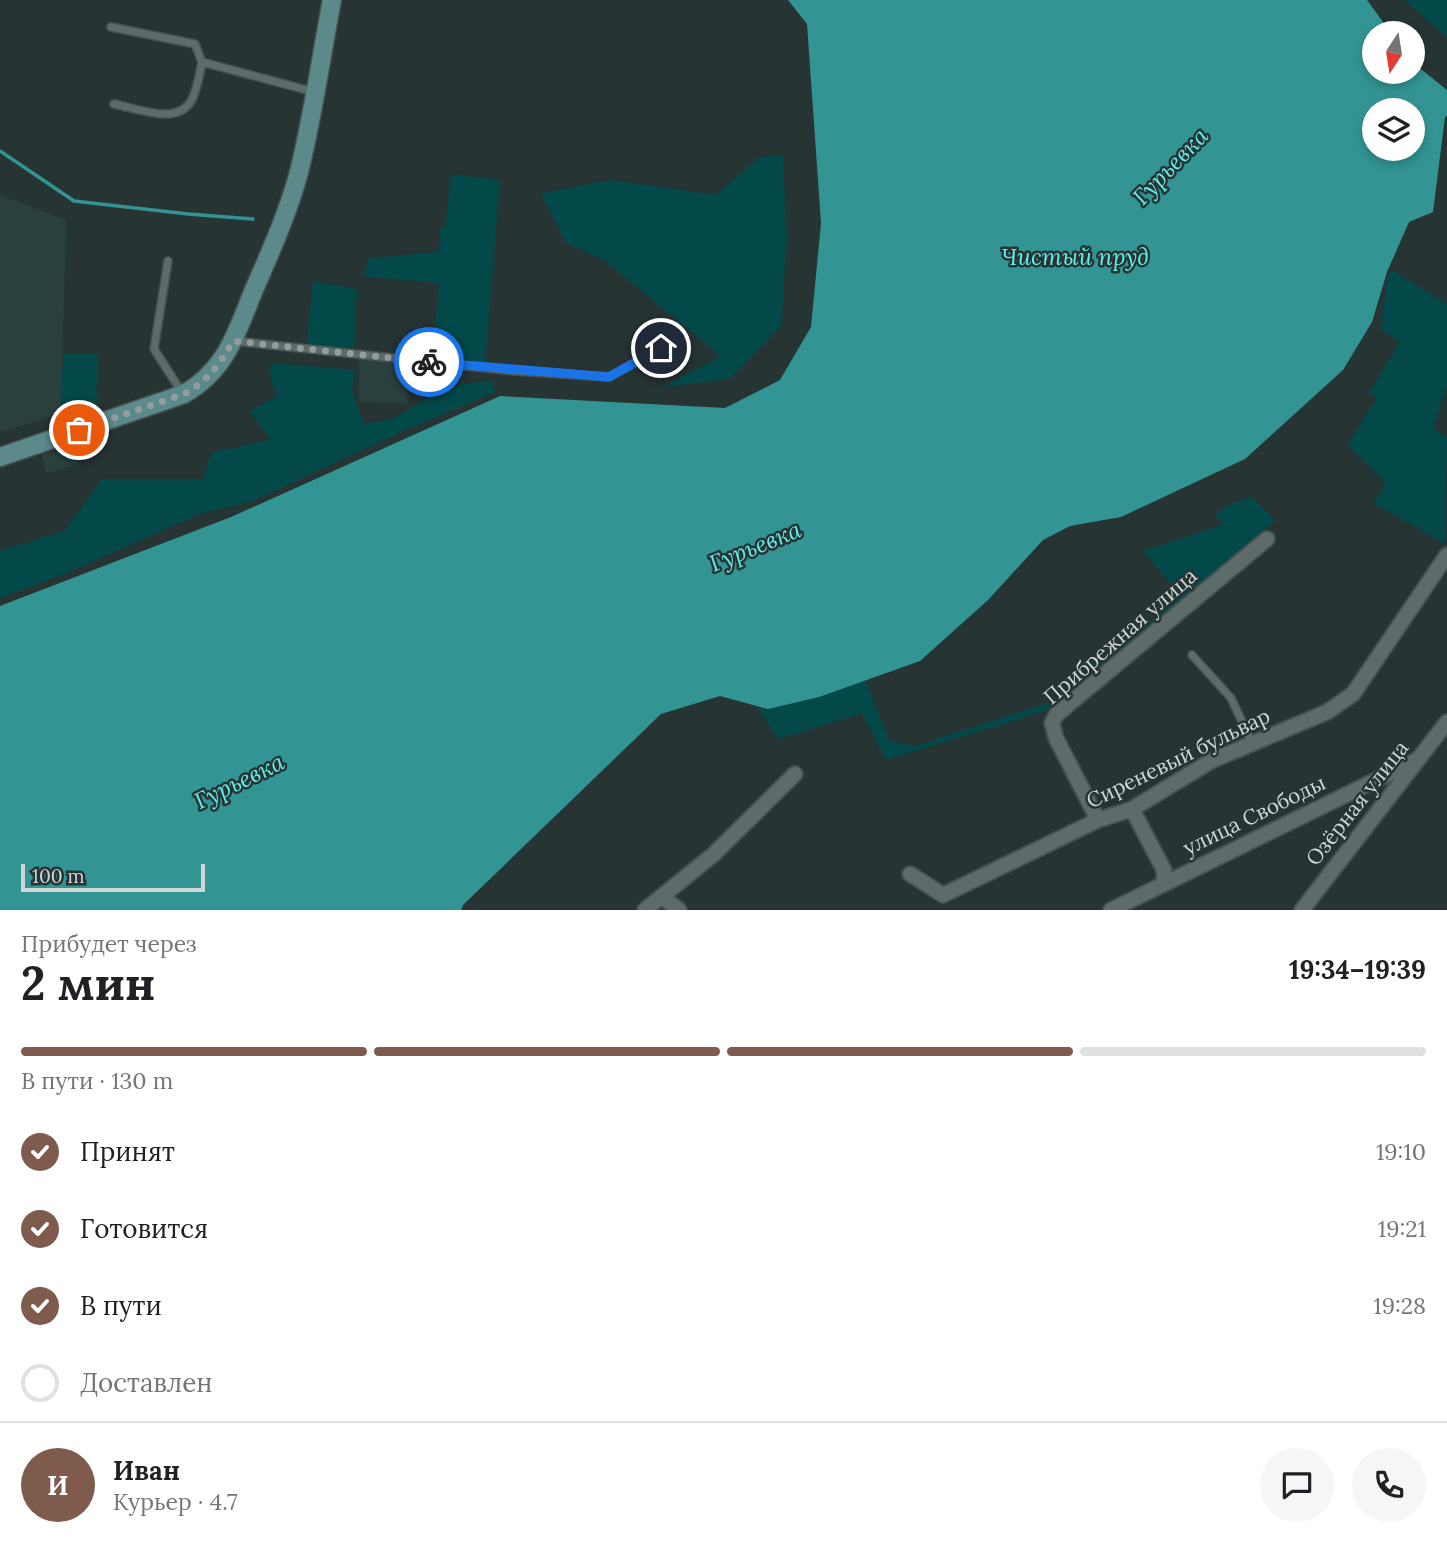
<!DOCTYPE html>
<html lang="ru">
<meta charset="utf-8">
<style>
:root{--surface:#fff;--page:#f6f6f6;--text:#202124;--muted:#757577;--line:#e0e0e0;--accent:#7e5b4c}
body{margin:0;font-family:Lora,serif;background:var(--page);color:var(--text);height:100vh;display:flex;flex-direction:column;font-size:26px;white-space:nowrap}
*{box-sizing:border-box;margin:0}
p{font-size:23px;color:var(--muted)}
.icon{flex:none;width:38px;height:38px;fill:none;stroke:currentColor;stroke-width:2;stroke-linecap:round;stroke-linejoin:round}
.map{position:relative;height:910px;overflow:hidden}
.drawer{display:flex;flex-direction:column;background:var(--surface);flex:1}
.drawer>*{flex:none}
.needle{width:46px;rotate:192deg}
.tools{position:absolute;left:1362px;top:21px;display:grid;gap:14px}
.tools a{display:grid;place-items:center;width:63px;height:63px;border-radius:50%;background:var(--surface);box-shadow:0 4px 10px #0003;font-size:35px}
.scale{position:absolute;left:21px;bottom:18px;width:184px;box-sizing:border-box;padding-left:7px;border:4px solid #ced6d6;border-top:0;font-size:19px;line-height:24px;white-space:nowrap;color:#ced6d6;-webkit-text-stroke:5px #273434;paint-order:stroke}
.pin{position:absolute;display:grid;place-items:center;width:60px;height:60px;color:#fff;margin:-30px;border:4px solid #fff;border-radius:50%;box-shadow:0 2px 7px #0007}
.courier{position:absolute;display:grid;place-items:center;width:70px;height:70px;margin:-35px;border:5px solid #1a73e8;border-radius:50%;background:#fff;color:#222;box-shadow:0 2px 9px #0007}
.headline em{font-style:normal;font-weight:700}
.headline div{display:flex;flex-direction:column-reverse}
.headline{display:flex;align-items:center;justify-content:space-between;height:119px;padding:0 21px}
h1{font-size:46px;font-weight:700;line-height:52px}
.bar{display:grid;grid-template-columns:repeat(4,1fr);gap:10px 7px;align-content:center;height:84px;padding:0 21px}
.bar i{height:9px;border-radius:5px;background:var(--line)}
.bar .current{background:var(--accent)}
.bar p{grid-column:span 4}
.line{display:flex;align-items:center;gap:18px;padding:0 21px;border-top:2px solid var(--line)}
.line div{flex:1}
.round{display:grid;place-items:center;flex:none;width:74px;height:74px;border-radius:37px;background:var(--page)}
ol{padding:0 21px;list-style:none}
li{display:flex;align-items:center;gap:21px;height:77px}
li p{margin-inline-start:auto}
li .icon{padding:7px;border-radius:50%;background:var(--accent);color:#fff;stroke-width:4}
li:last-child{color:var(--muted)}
li i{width:38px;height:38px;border:4px solid var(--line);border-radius:50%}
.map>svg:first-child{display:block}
</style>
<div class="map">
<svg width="1447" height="910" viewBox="0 0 1447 910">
<rect width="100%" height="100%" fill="#273434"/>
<path fill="#2a403f" d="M 0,195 L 66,220 L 61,414 L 0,432 Z
M 359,358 L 409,359 L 407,403 L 359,402 Z
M 74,446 L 79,464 L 46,473 L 42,455 Z"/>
<path fill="#03494a" d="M 1405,0 L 1447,0 L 1447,38 Z
M 783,155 L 787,240 L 781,326 L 730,379 L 662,387 L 721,356 L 604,260 L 566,243 L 541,193 L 611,180 L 716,195 L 759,157 Z
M 451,174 L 500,180 L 485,366 L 432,360 L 439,283 L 363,276 L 369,258 L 438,252 L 440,228 L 445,228 Z
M 1391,270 L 1447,304 L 1447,386 L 1433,429 L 1447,437 L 1445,544 L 1373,503 L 1386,483 L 1347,445 L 1377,398 L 1369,393 L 1400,342 L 1381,329 L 1387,279 Z
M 313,281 L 357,289 L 354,353 L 306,349 Z
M 98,353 L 98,384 L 94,385 L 98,391 L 98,404 L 61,414 L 63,354 Z
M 271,363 L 355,370 L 352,389 L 364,424 L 392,419 L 445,387 L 492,380 L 495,392 L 403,431 L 251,502 L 199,514 L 67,573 L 0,598 L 0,551 L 64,531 L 102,479 L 203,479 L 212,452 L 270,440 L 250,411 L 277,396 L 269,372 Z
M 1252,497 L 1275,521 L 1054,708 L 886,760 L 862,713 L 779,739 L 758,709 L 819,690 L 862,673 L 890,741 L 915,746 L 1057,700 L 1181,596 L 1143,551 L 1223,524 L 1215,514 L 1235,502 Z"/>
<path fill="#339494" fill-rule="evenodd" d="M 788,0 L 1367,0 L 1391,33 L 1374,33 L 1374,72 L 1412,72 L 1412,62 L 1447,90 L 1447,116 L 1445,117 L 1433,212 L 1409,222 L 1387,272 L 1372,322 L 1343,370 L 1245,459 L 1121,517 L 1070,526 L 1043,540 L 988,600 L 920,661 L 819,697 L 768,709 L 720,696 L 661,714 L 463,905 L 461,910 L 0,910 L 0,606 L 231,517 L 500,396 L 725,408 L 780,380 L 811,327 L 821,223 L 807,24 ZM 1374,110 L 1412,110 L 1412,149 L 1374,149 Z"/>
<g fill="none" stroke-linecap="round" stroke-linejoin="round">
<path stroke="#339494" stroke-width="3.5" d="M 0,151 L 74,201 L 188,214 L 253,219"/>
<g stroke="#455050" stroke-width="10">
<path id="service" d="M 111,27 L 195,44 L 202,62 L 314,92
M 114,104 C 140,109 182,128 194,95 C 198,84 200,73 202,62
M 168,261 L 154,349 L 183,394
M 234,341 L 515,371 L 609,377 L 661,348
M 1192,655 L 1231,698 L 1252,743"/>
</g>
<g stroke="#455050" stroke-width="18">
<path id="minor" d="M 1132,809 L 1164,870 L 1164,882
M 1098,820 L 1056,738 L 1052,723 L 1057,714 L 1267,539
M 910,874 L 943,895 L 1098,820 L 1132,809 L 1211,761 L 1327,712 L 1353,694 L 1447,555
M 662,897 L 679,910
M 645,910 L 714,854 L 795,774
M 1111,910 L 1417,760
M 1302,910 L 1447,722"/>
</g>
<g stroke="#455050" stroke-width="21">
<path id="secondary" d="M 0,457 L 184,394 C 226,370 236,334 253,292 C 270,253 288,213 299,172 C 313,116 321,57 332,0"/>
</g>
<use href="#service" stroke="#5d6b6b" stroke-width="7"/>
<use href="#minor" stroke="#5d6b6b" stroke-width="14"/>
<use href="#secondary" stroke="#5c8a8a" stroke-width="18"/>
</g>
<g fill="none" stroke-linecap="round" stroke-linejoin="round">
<path stroke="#949d9d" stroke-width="7" stroke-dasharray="0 12.6" d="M 79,430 L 184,394 C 208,381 220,364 233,341 L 429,362"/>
<path stroke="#1a73e8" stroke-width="9" d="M 429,362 L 609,377 L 661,348"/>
</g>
<g text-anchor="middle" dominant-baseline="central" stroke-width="5" stroke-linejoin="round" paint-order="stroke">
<g font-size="21" fill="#ced6d6" stroke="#273434">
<text transform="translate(1120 636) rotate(-41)">Прибрежная улица</text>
<text transform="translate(1178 758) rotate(-26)">Сиреневый бульвар</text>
<text transform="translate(1357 803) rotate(-52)">Озёрная улица</text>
<text transform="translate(1254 815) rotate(-26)">улица Свободы</text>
</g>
<g font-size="23" font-style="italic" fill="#63ecec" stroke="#273434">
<text transform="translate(1170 166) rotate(-46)">Гурьевка</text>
<text x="1075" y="256">Чистый пруд</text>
<text transform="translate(755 546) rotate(-22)">Гурьевка</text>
<text transform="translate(239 781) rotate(-26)">Гурьевка</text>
</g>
</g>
</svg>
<div class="tools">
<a><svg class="needle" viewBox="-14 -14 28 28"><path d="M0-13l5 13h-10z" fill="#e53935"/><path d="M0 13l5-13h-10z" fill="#757577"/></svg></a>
<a><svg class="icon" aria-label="layers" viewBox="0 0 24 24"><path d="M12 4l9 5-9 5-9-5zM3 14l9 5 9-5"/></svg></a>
</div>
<div class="scale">100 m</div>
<div class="pin" style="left:79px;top:430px;background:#ea580c"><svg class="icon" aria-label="bag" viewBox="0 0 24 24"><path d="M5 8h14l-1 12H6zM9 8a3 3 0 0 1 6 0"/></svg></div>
<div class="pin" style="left:661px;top:348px;background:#1f2937"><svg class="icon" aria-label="home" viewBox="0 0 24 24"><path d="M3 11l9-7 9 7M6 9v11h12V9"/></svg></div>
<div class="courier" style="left:429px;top:362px"><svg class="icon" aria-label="bike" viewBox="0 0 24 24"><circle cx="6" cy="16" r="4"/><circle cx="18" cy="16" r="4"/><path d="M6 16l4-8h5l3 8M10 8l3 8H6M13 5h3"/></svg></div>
</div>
<section class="drawer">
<div class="headline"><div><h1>2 мин</h1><p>Прибудет через</p></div><em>19:34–19:39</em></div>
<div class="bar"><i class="current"></i><i class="current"></i><i class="current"></i><i></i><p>В пути · 130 m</p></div>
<ol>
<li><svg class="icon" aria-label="check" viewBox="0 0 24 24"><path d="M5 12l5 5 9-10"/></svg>Принят<p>19:10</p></li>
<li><svg class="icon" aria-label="check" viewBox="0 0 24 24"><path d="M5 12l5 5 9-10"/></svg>Готовится<p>19:21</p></li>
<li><svg class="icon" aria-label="check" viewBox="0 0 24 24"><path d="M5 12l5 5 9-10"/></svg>В пути<p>19:28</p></li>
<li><i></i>Доставлен</li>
</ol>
<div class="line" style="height:126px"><b class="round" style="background:var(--accent);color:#fff">И</b><div><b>Иван</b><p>Курьер · 4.7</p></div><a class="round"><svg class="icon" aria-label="chat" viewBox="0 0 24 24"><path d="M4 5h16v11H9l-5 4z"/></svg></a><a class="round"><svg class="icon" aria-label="phone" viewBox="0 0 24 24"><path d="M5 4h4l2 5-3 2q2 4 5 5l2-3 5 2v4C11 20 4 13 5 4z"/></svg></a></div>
</section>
